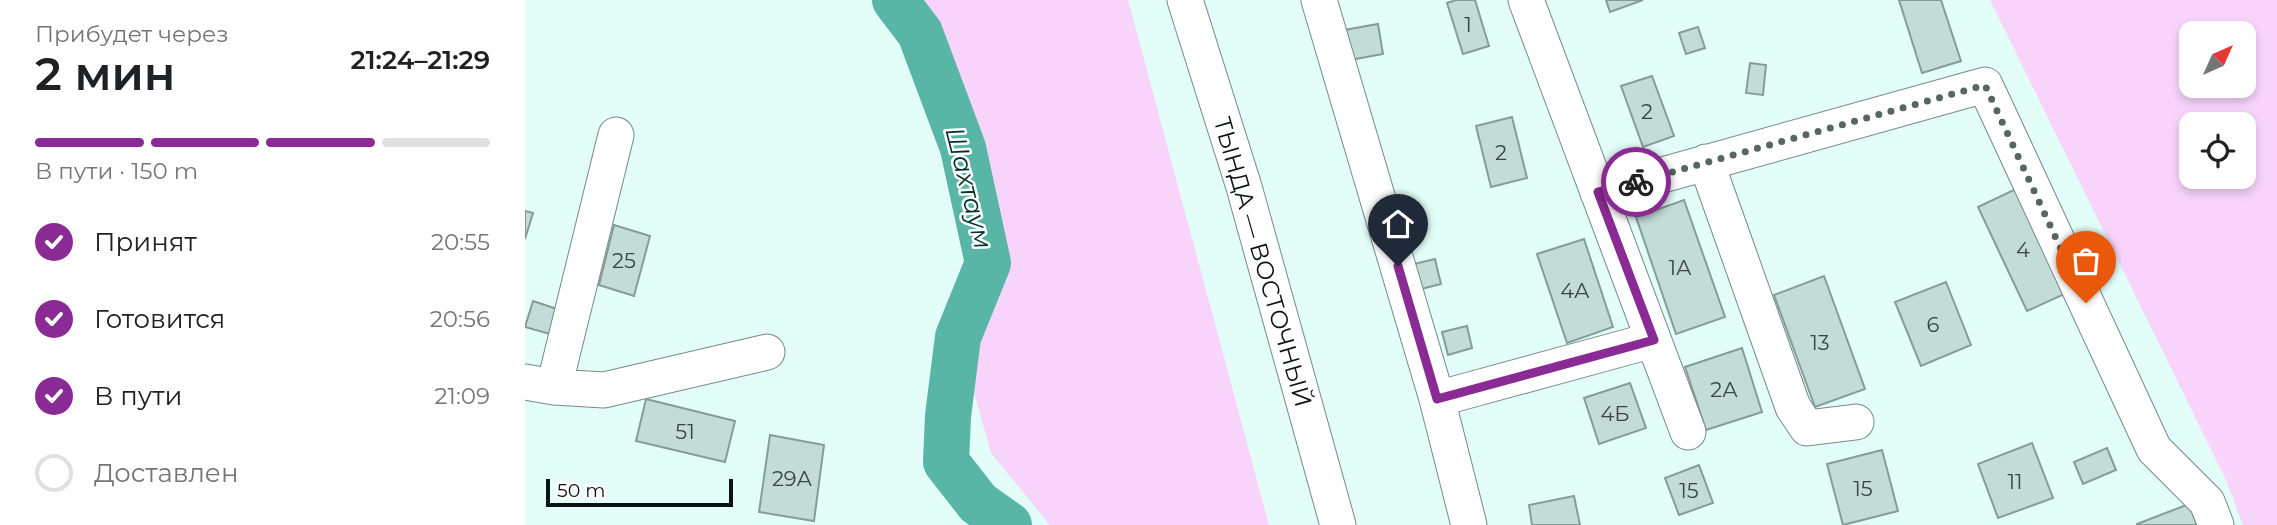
<!DOCTYPE html>
<html lang="ru">
<meta charset="utf-8">
<style>
:root{--surface:#fff;--page:#f2f2f2;--text:#202124;--muted:#757577;--line:#e0e0e0;--accent:#8a2a94}
body{margin:0;font-family:Montserrat,sans-serif;background:var(--page);color:var(--text);height:100vh;display:flex;flex-direction:column;font-size:26px;white-space:nowrap}
*{box-sizing:border-box;margin:0}
p{font-size:23px;color:var(--muted)}
.icon{flex:none;width:38px;height:38px;fill:none;stroke:currentColor;stroke-width:2;stroke-linecap:round;stroke-linejoin:round}
.map{position:relative;flex:1;overflow:hidden}
.details{display:flex;flex-direction:column;background:var(--surface);width:525px}
.details>*{flex:none}
.needle{width:46px;rotate:45deg}
.tools{position:absolute;left:1654px;top:21px;display:grid;gap:14px}
.tools a{display:grid;place-items:center;width:77px;height:77px;border-radius:14px;background:var(--surface);box-shadow:0 4px 10px #0003;font-size:35px}
.scale{position:absolute;left:21px;bottom:18px;width:187px;box-sizing:border-box;padding-left:7px;border:4px solid #0b1413;border-top:0;font-size:19px;line-height:24px;white-space:nowrap;color:#0b1413;-webkit-text-stroke:5px #fff;paint-order:stroke}
.pin{position:absolute;display:grid;place-items:center;width:60px;height:60px;color:#fff;margin:-72px -30px;border-radius:50% 50% 50% 0;rotate:-45deg;box-shadow:0 0 7px #0007}
.pin .icon{rotate:45deg}
.courier{position:absolute;display:grid;place-items:center;width:70px;height:70px;margin:-35px;border:5px solid #8a2a94;border-radius:50%;background:#fff;color:#222;box-shadow:0 2px 9px #0007}
.headline em{font-style:normal;font-weight:600}
.headline div{display:flex;flex-direction:column-reverse}
.headline{display:flex;align-items:center;justify-content:space-between;height:119px;padding:0 35px}
h1{font-size:46px;font-weight:600;line-height:52px}
.bar{display:grid;grid-template-columns:repeat(4,1fr);gap:10px 7px;align-content:center;height:84px;padding:0 35px}
.bar i{height:9px;border-radius:5px;background:var(--line)}
.bar .on{background:var(--accent)}
.bar p{grid-column:span 4}
ol{padding:0 35px;list-style:none}
li{display:flex;align-items:center;gap:21px;height:77px}
li p{margin-inline-start:auto}
li .icon{padding:7px;border-radius:50%;background:var(--accent);color:#fff;stroke-width:4}
li:last-child{color:var(--muted)}
li i{width:38px;height:38px;border:4px solid var(--line);border-radius:50%}
main{display:flex;flex:1;min-height:0}
.map>svg:first-child{display:block}
</style>
<main>
<section class="details">
<div class="headline"><div><h1>2 мин</h1><p>Прибудет через</p></div><em>21:24–21:29</em></div>
<div class="bar"><i class="on"></i><i class="on"></i><i class="on"></i><i></i><p>В пути · 150 m</p></div>
<ol>
<li><svg class="icon" aria-label="check" viewBox="0 0 24 24"><path d="M5 12l5 5 9-10"/></svg>Принят<p>20:55</p></li>
<li><svg class="icon" aria-label="check" viewBox="0 0 24 24"><path d="M5 12l5 5 9-10"/></svg>Готовится<p>20:56</p></li>
<li><svg class="icon" aria-label="check" viewBox="0 0 24 24"><path d="M5 12l5 5 9-10"/></svg>В пути<p>21:09</p></li>
<li><i></i>Доставлен</li>
</ol>
</section>
<div class="map">
<svg width="1752" height="525" viewBox="0 0 1752 525">
<rect width="100%" height="100%" fill="#e3fdf8"/>
<path fill="#f8d4fb" fill-rule="evenodd" d="M 392,0 L 603,0 L 744,525 L 525,525 L 466,453 L 447,385 L 447,329 L 476,278 L 473,221 L 459,138 L 420,49 Z
M 1465,0 L 1752,0 L 1752,525 L 1718,525 L 1701,480 ZM 1666,33 L 1718,33 L 1718,86 L 1666,86 ZM 1666,124 L 1718,124 L 1718,177 L 1666,177 Z"/>
<g fill="none" stroke-linecap="round" stroke-linejoin="round">
<path stroke="#59b6a7" stroke-width="46" d="M 370,0 L 395,33 L 438,148 L 463,263 L 433,337 L 423,416 L 421,462 L 453,503 L 484,525"/>
</g>
<path fill="#c3dcd7" stroke="#859d98" stroke-width="2" d="M 931,0 L 950,0 L 964,46 L 938,54 L 922,3 Z
M 1081,0 L 1118,0 L 1085,12 Z
M 1374,0 L 1416,0 L 1436,61 L 1397,73 Z
M 853,24 L 858,54 L 825,60 L 819,30 Z
M 1173,27 L 1180,48 L 1161,54 L 1154,33 Z
M 1225,63 L 1241,65 L 1238,95 L 1221,93 Z
M 1127,76 L 1149,136 L 1118,147 L 1096,86 Z
M 987,117 L 1002,178 L 966,187 L 951,126 Z
M 1495,187 L 1544,292 L 1502,311 L 1453,207 Z
M 1159,200 L 1200,317 L 1151,334 L 1111,217 Z
M 0,211 L 8,213 L 0,239 Z
M 89,225 L 125,236 L 109,296 L 74,285 Z
M 1059,239 L 1088,327 L 1042,343 L 1012,254 Z
M 910,259 L 916,284 L 888,291 L 881,266 Z
M 1299,276 L 1340,389 L 1290,407 L 1249,295 Z
M 1421,282 L 1446,345 L 1396,366 L 1370,302 Z
M 8,301 L 32,309 L 25,334 L 0,327 Z
M 942,326 L 947,348 L 923,355 L 917,332 Z
M 1217,348 L 1237,412 L 1181,430 L 1160,367 Z
M 1105,383 L 1121,428 L 1074,444 L 1059,398 Z
M 121,399 L 210,421 L 200,462 L 111,441 Z
M 245,435 L 299,445 L 289,521 L 234,512 Z
M 1507,443 L 1528,498 L 1473,518 L 1453,464 Z
M 1582,448 L 1591,470 L 1558,484 L 1549,462 Z
M 1357,450 L 1373,511 L 1318,525 L 1302,464 Z
M 1174,465 L 1188,503 L 1154,515 L 1140,478 Z
M 1049,496 L 1055,525 L 1007,525 L 1004,505 Z
M 1664,504 L 1672,525 L 1612,525 L 1612,524 Z"/>
<g fill="none" stroke-linecap="round" stroke-linejoin="round">
<g stroke="#748b87" stroke-width="37">
<path id="minor" d="M 660,0 L 719,187 L 813,525
M 794,0 L 912,399 L 944,525
M 1001,0 L 1163,432
M 1181,162 L 1268,407 L 1282,428 L 1331,422
M 1073,193 L 1460,85 L 1629,449 L 1682,502 L 1691,525
M 0,382 L 29,387 L 79,390 L 242,352
M 29,387 L 91,135
M 912,399 L 1128,340"/>
</g>
<use href="#minor" stroke="#fff" stroke-width="35"/>
</g>
<g fill="none" stroke-linecap="round" stroke-linejoin="round">
<path stroke="#576663" stroke-width="7" stroke-dasharray="0 12.6" d="M 1111,182 L 1460,85 L 1561,303"/>
<path stroke="#8a2a94" stroke-width="9" d="M 873,266 L 912,399 L 1129,340 L 1073,192 L 1111,182"/>
</g>
<g text-anchor="middle" dominant-baseline="central" stroke-width="5" stroke-linejoin="round" paint-order="stroke">
<g font-size="21" fill="#394644">
<text x="943" y="24">1</text>
<text x="1122" y="111">2</text>
<text x="976" y="152">2</text>
<text x="1498" y="249">4</text>
<text x="99" y="260">25</text>
<text x="1155" y="267">1А</text>
<text x="1050" y="290">4А</text>
<text x="1408" y="324">6</text>
<text x="1295" y="342">13</text>
<text x="1199" y="389">2А</text>
<text x="1090" y="413">4Б</text>
<text x="160" y="431">51</text>
<text x="267" y="478">29А</text>
<text x="1490" y="481">11</text>
<text x="1338" y="488">15</text>
<text x="1164" y="490">15</text>
</g>
<g font-size="24" fill="#0b1413" stroke="#fff">
<text transform="translate(738 262) rotate(74)">ТЫНДА — ВОСТОЧНЫЙ</text>
</g>
<g font-size="26" font-style="italic" fill="#03322c" stroke="#fff">
<text transform="translate(444 188) rotate(76)">Шахтаум</text>
</g>
</g>
</svg>
<div class="tools">
<a><svg class="needle" viewBox="-14 -14 28 28"><path d="M0-13l5 13h-10z" fill="#e53935"/><path d="M0 13l5-13h-10z" fill="#757577"/></svg></a>
<a><svg class="icon" aria-label="locate" viewBox="0 0 24 24"><circle cx="12" cy="12" r="6"/><path d="M12 2v4M12 18v4M2 12h4M18 12h4"/></svg></a>
</div>
<div class="scale">50 m</div>
<div class="pin" style="left:1561px;top:303px;background:#ea580c"><svg class="icon" aria-label="bag" viewBox="0 0 24 24"><path d="M5 8h14l-1 12H6zM9 8a3 3 0 0 1 6 0"/></svg></div>
<div class="pin" style="left:873px;top:266px;background:#1f2937"><svg class="icon" aria-label="home" viewBox="0 0 24 24"><path d="M3 11l9-7 9 7M6 9v11h12V9"/></svg></div>
<div class="courier" style="left:1111px;top:182px"><svg class="icon" aria-label="bike" viewBox="0 0 24 24"><circle cx="6" cy="16" r="4"/><circle cx="18" cy="16" r="4"/><path d="M6 16l4-8h5l3 8M10 8l3 8H6M13 5h3"/></svg></div>
</div>
</main>
